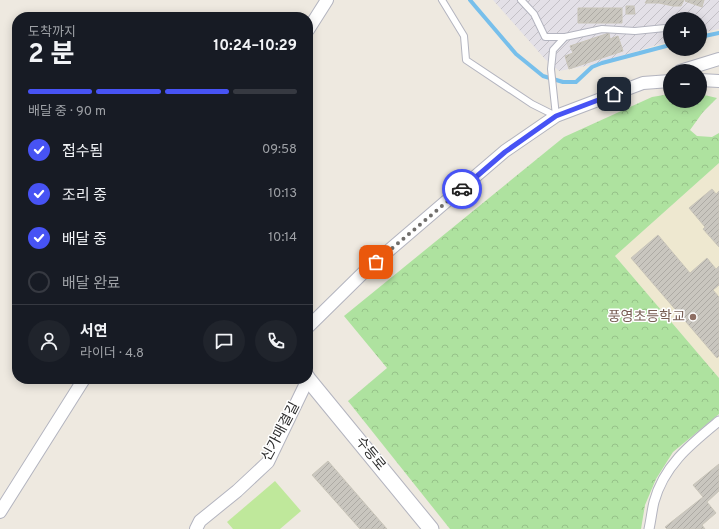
<!DOCTYPE html>
<html lang="ko">
<meta charset="utf-8">
<style>
:root{--surface:#171b24;--page:#20242c;--text:#f1f3f6;--muted:#9ea1a6;--line:#363941;--accent:#4753f4}
body{margin:0;font-family:Overpass,"Noto Sans KR",sans-serif;background:var(--page);color:var(--text);height:100vh;display:flex;flex-direction:column;font-size:15px;white-space:nowrap}
*{box-sizing:border-box;margin:0}
p{font-size:13px;color:var(--muted)}
.icon{flex:none;width:22px;height:22px;fill:none;stroke:currentColor;stroke-width:2;stroke-linecap:round;stroke-linejoin:round}
.map{position:relative;flex:1;overflow:hidden}
.details{position:absolute;left:12px;top:12px;width:301px;height:372px;display:flex;flex-direction:column;background:var(--surface);border-radius:16px;box-shadow:0 2px 10px #0003}
.details>*{flex:none}
.buttons{position:absolute;left:663px;top:12px;display:grid;gap:8px}
.buttons a{display:grid;place-items:center;width:44px;height:44px;border-radius:50%;background:var(--surface);box-shadow:0 2px 10px #0003;font-size:20px}
.pin{position:absolute;display:grid;place-items:center;width:34px;height:34px;color:#fff;margin:-17px;border-radius:8px;box-shadow:0 2px 6px #0006}
.courier{position:absolute;display:grid;place-items:center;width:40px;height:40px;margin:-20px;border:3px solid #4753f4;border-radius:50%;background:#fff;color:#222;box-shadow:0 1px 5px #0007}
.headline em{font-style:normal;font-weight:700}
.headline div{display:flex;flex-direction:column-reverse}
.headline{display:flex;align-items:center;justify-content:space-between;height:68px;padding:0 16px}
h1{font-size:26px;font-weight:700;line-height:30px}
.bar{display:grid;grid-template-columns:repeat(4,1fr);gap:6px 4px;align-content:center;height:48px;padding:0 16px}
.bar i{height:5px;border-radius:3px;background:var(--line)}
.bar .current{background:var(--accent)}
.bar p{grid-column:span 4}
.line{display:flex;align-items:center;gap:10px;padding:0 16px;border-top:1px solid var(--line)}
.line div{flex:1}
.round{display:grid;place-items:center;flex:none;width:42px;height:42px;border-radius:21px;background:var(--page)}
ol{padding:0 16px;list-style:none}
li{display:flex;align-items:center;gap:12px;height:44px}
li p{margin-inline-start:auto}
li .icon{padding:4px;border-radius:50%;background:var(--accent);color:#fff;stroke-width:4}
li:last-child{color:var(--muted)}
li i{width:22px;height:22px;border:2px solid var(--line);border-radius:50%}
.map>svg:first-child{display:block}
</style>
<div class="map">
<svg width="719" height="529" viewBox="0 0 719 529">
<defs>
<pattern id="industrial-furrows" width="10" height="10" patternUnits="userSpaceOnUse"><rect width="10" height="10" fill="#e3e0e7"/><path d="M-1 1l2-2M0 10L10 0M9 11l2-2" fill="none" stroke="#c3c0c6"/></pattern>
<pattern id="forest-crowns" width="20" height="18" patternUnits="userSpaceOnUse"><rect width="20" height="18" fill="#aee29f"/><path d="M2 6a3 3 0 1 1 6 0M12 15a3 3 0 1 1 6 0" fill="none" stroke="#96c289"/></pattern>
<pattern id="building-hatch" width="6" height="6" patternUnits="userSpaceOnUse"><rect width="6" height="6" fill="#c9c6bf"/><path d="M-1 1l2-2M0 6l6-6M5 7l2-2" fill="none" stroke="#adaaa4"/></pattern>
</defs>
<rect width="100%" height="100%" fill="#eee9e0"/>
<path fill="url(#industrial-furrows)" d="M 493,0 L 719,0 L 719,29 L 700,33 L 700,19 L 670,19 L 670,41 L 591,65 L 559,71 L 545,59 Z"/>
<path fill="#eee8d0" d="M 719,163 L 719,378 L 615,256 Z"/>
<path fill="url(#forest-crowns)" d="M 670,94 L 670,101 L 700,101 L 700,94 L 717,98 L 703,112 L 690,130 L 697,136 L 712,137 L 719,133 L 719,163 L 615,256 L 719,378 L 719,414 L 673,452 L 656,479 L 645,505 L 641,529 L 450,529 L 348,401 L 387,368 L 344,316 L 564,137 L 652,97 Z"/>
<path fill="#bfe89b" d="M 275,481 L 301,511 L 280,529 L 233,529 L 227,522 Z"/>
<g fill="none" stroke-linecap="round" stroke-linejoin="round">
<path stroke="#77bfeb" stroke-width="4" d="M 470,0 L 475,6 L 516,54 L 543,76 L 563,82 L 576,82 L 592,67 L 602,63 L 670,45
M 700,37 L 719,33"/>
</g>
<path fill="url(#building-hatch)" stroke="#c9c5b9" d="M 647,0 L 684,0 L 681,6 L 673,6 L 659,3 L 645,3 Z
M 686,0 L 704,0 L 702,7 L 685,1 Z
M 626,6 L 634,6 L 635,14 L 626,14 Z
M 578,8 L 622,8 L 622,23 L 578,23 Z
M 609,33 L 610,39 L 618,36 L 623,51 L 569,69 L 565,56 L 573,53 L 570,46 Z
M 712,189 L 716,194 L 719,191 L 719,247 L 703,229 L 705,227 L 689,208 Z
M 658,235 L 690,273 L 707,258 L 716,269 L 719,266 L 719,285 L 713,290 L 719,297 L 719,356 L 717,358 L 631,258 Z
M 328,461 L 387,529 L 360,529 L 312,475 Z
M 719,464 L 719,491 L 707,502 L 716,513 L 702,525 L 705,529 L 667,529 L 665,527 L 703,497 L 693,485 Z"/>
<g fill="none" stroke-linecap="round" stroke-linejoin="round">
<g stroke="#b3b4bf" stroke-width="8">
<path id="service" d="M 442,0 L 464,36 L 466,60 L 532,104 L 556,116 L 551,69 L 553,50 L 565,37 L 602,29 L 635,31 L 665,28
M 521,0 L 534,14 L 545,37 L 565,37"/>
</g>
<g stroke="#b3b4bf" stroke-width="11">
<path id="pedestrian" d="M 649,529 C 651,520 652,510 654,502 C 664,465 691,444 719,421"/>
</g>
<g stroke="#b3b4bf" stroke-width="14">
<path id="minor" d="M 308,30 L 327,0
M 680,71 L 719,59
M 700,80 L 719,81
M 308,327 L 366,270 L 505,151 L 556,116 L 643,83 L 670,81
M 0,512 L 84,379
M 196,529 L 200,521 L 237,491 L 268,462 L 308,379 L 308,376"/>
</g>
<g stroke="#b3b4bf" stroke-width="17">
<path id="tertiary" d="M 308,379 L 431,529"/>
</g>
<use href="#service" stroke="#fff" stroke-width="6"/>
<use href="#pedestrian" stroke="#fff" stroke-width="9"/>
<use href="#minor" stroke="#fff" stroke-width="12"/>
<use href="#tertiary" stroke="#fff" stroke-width="15"/>
</g>
<g fill="none" stroke-linecap="round" stroke-linejoin="round">
<path stroke="#716f6c" stroke-width="4" stroke-dasharray="0 7.2" d="M 376,262 L 462,189"/>
<path stroke="#4753f4" stroke-width="5" d="M 462,189 L 505,152 L 556,116 L 614,94"/>
</g>
<circle fill="#8d6e63" stroke="#fff" stroke-width="1.5" cx="693" cy="317" r="4"/>
<g text-anchor="middle" dominant-baseline="central" stroke-width="3" stroke-linejoin="round" paint-order="stroke">
<g font-size="14" fill="#785e54" stroke="#fff" text-anchor="end">
<text x="685" y="317">풍영초등학교</text>
</g>
<g font-size="14" fill="#2d2d2d" stroke="#fff">
<text transform="translate(281 432) rotate(-62)">신가매결길</text>
<text transform="translate(370 454) rotate(51)">수등로</text>
</g>
</g>
</svg>
<div class="buttons">
<a>+</a>
<a>−</a>
</div>
<div class="pin" style="left:376px;top:262px;background:#ea580c"><svg class="icon" aria-label="bag" viewBox="0 0 24 24"><path d="M5 8h14l-1 12H6zM9 8a3 3 0 0 1 6 0"/></svg></div>
<div class="pin" style="left:614px;top:94px;background:#1f2937"><svg class="icon" aria-label="home" viewBox="0 0 24 24"><path d="M3 11l9-7 9 7M6 9v11h12V9"/></svg></div>
<div class="courier" style="left:462px;top:189px"><svg class="icon" aria-label="car" viewBox="0 0 24 24"><path d="M5 17H2v-5l4-1 3-4h7l3 4 3 1v5h-3M9 17h6M6 11h13"/><circle cx="7" cy="17" r="2"/><circle cx="17" cy="17" r="2"/></svg></div>
<section class="details">
<div class="headline"><div><h1>2 분</h1><p>도착까지</p></div><em>10:24–10:29</em></div>
<div class="bar"><i class="current"></i><i class="current"></i><i class="current"></i><i></i><p>배달 중 · 90 m</p></div>
<ol>
<li><svg class="icon" aria-label="check" viewBox="0 0 24 24"><path d="M5 12l5 5 9-10"/></svg>접수됨<p>09:58</p></li>
<li><svg class="icon" aria-label="check" viewBox="0 0 24 24"><path d="M5 12l5 5 9-10"/></svg>조리 중<p>10:13</p></li>
<li><svg class="icon" aria-label="check" viewBox="0 0 24 24"><path d="M5 12l5 5 9-10"/></svg>배달 중<p>10:14</p></li>
<li><i></i>배달 완료</li>
</ol>
<div class="line" style="height:72px"><a class="round"><svg class="icon" aria-label="person" viewBox="0 0 24 24"><circle cx="12" cy="8" r="4"/><path d="M4 21q1-7 8-7t8 7"/></svg></a><div><b>서연</b><p>라이더 · 4.8</p></div><a class="round"><svg class="icon" aria-label="chat" viewBox="0 0 24 24"><path d="M4 5h16v11H9l-5 4z"/></svg></a><a class="round"><svg class="icon" aria-label="phone" viewBox="0 0 24 24"><path d="M5 4h4l2 5-3 2q2 4 5 5l2-3 5 2v4C11 20 4 13 5 4z"/></svg></a></div>
</section>
</div>
